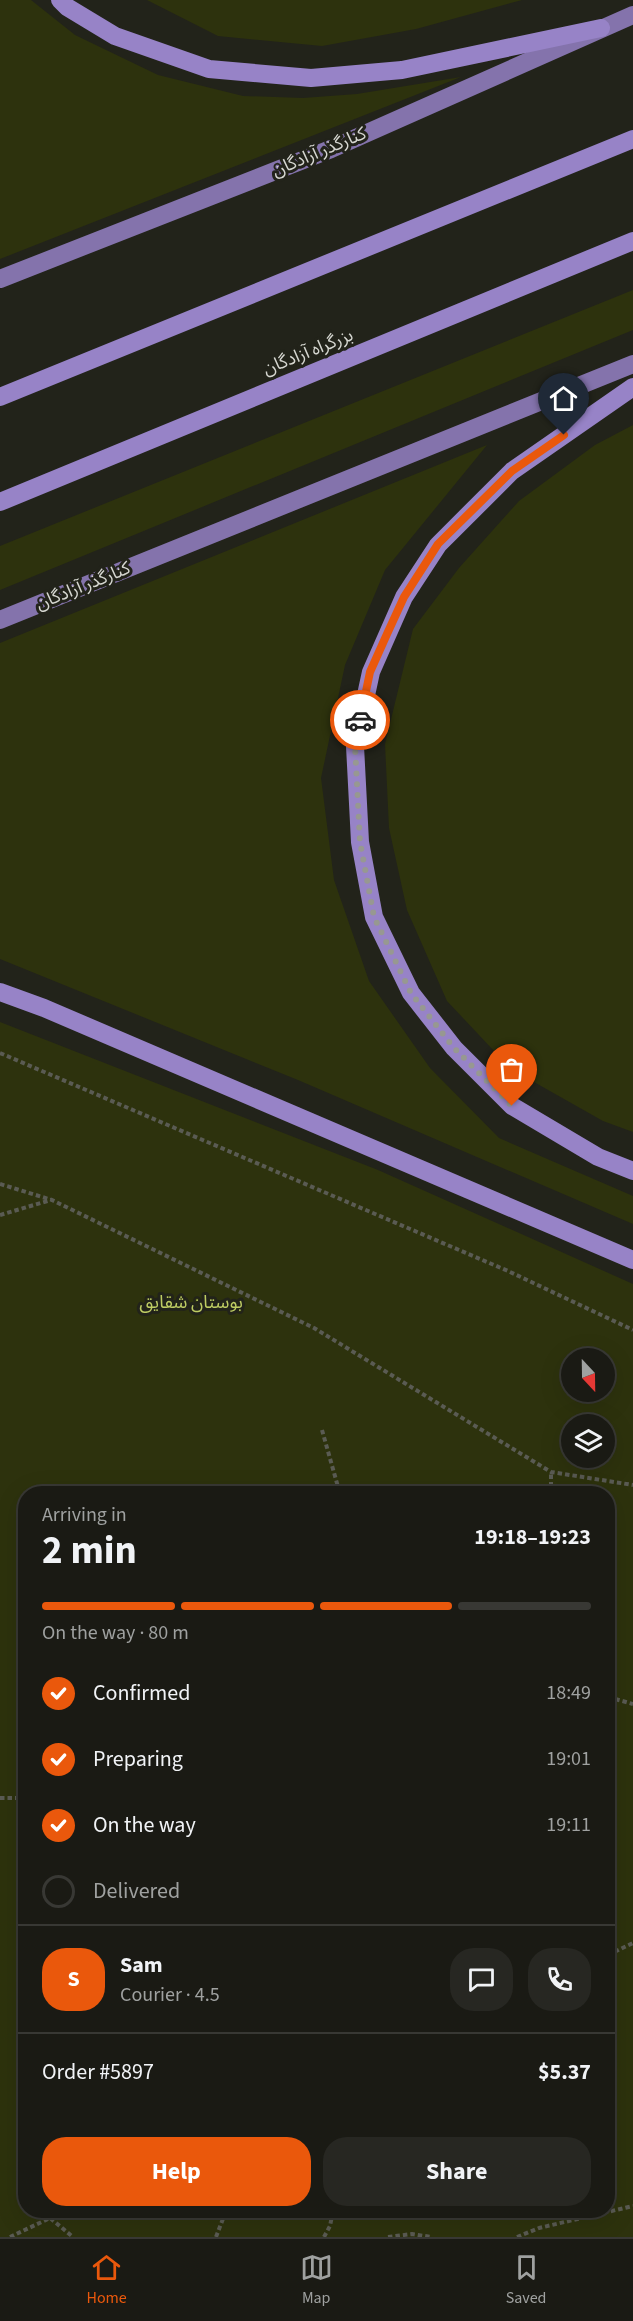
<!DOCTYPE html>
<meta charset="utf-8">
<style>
:root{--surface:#1a1a14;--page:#272722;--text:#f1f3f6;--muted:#9fa1a0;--line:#383834;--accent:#ea580c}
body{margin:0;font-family:"Source Sans 3","Noto Sans Arabic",sans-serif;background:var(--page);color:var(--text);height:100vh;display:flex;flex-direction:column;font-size:22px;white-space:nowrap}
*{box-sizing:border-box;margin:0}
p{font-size:20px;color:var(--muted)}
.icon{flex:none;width:33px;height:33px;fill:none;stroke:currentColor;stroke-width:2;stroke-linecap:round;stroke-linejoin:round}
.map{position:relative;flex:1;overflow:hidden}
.panel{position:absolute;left:18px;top:1486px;width:597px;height:732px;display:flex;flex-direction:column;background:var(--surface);border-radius:24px;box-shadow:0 6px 24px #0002,0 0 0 2px var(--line)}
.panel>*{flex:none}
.needle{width:39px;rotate:158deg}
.tools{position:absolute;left:561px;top:1348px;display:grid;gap:12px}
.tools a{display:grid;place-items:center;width:54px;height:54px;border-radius:50%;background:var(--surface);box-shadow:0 6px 24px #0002,0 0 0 2px var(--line);font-size:30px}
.pin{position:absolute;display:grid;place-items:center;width:51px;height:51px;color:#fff;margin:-62px -26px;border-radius:50% 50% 50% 0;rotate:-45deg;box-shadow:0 0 6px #0007}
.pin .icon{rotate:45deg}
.courier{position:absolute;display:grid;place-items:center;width:60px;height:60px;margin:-30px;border:4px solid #ea580c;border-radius:50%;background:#fff;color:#222;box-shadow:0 2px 8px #0007}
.summary em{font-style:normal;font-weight:700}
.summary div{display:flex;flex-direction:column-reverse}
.summary{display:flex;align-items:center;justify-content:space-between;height:102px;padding:0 24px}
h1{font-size:39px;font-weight:700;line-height:45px}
.bar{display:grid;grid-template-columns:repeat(4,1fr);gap:9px 6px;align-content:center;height:72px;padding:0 24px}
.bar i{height:8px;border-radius:4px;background:var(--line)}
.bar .active{background:var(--accent)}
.bar p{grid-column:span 4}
.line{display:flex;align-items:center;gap:15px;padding:0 24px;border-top:2px solid var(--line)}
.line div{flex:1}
.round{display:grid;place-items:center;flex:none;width:63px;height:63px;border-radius:24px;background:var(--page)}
ol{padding:0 24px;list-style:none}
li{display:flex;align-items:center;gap:18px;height:66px}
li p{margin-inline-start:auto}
li .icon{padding:6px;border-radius:50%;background:var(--accent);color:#fff;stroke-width:4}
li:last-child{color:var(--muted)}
li i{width:33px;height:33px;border:3px solid var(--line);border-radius:50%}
.primary-button{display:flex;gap:12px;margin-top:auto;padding:12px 24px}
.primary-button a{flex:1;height:69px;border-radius:24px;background:var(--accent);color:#fff;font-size:24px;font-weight:700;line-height:69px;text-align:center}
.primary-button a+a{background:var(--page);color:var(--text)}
.tabs{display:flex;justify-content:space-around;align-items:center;height:84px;border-top:2px solid var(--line);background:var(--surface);font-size:16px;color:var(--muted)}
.tabs a{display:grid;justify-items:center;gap:3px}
.tabs .active{color:var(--accent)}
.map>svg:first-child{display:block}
</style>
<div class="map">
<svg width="633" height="2237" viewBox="0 0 633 2237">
<rect width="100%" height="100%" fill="#22231a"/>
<path fill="#2d320d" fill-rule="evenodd" d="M 0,0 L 31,0 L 75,35 L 158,75 L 243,96 L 303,98 L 357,94 L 461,77 L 0,259 Z
M 147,0 L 522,0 L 416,29 L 322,46 L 218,36 Z
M 633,290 L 633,330 L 0,590 L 0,546 Z
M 633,425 L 633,1132 L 603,1121 L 511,1069 L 447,1001 L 407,910 L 389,828 L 385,744 L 413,629 L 459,568 L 519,501 L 595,445 Z
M 487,445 L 385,570 L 345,665 L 321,778 L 334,880 L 369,981 L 430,1068 L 499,1138 L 633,1196 L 633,1224 L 298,1080 L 0,959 L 0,643 Z
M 0,1022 L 378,1170 L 633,1284 L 633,2237 L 0,2237 ZM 572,1359 L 604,1359 L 604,1392 L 572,1392 ZM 572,1425 L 604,1425 L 604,1458 L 572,1458 ZM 26,1494 L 608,1494 L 608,2211 L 26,2211 Z"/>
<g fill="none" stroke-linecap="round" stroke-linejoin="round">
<path stroke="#5a5b53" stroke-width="4" stroke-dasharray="4.5 3" stroke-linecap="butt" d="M 0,1053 L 508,1271 L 633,1330
M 0,1184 L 52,1200 L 314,1328 L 551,1472 L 633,1485
M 0,1215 L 51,1200
M 322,1430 L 340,1494
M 551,1494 L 551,1472
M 608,1697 L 633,1704
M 0,1798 L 26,1798
M 608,1955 L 633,1943
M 51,2211 L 50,2218 L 73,2237
M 10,2237 L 50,2218
M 216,2237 L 226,2211
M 324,2237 L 330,2226 L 333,2211
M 388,2237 L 412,2234 L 431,2237
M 517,2237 L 539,2228 L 633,2206"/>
<path stroke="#8473ac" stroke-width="18" d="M 0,279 L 331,149 L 633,15
M 0,620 L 633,364"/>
<path stroke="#9783c7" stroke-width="18" d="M 60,0 L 67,7 L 115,36 L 209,69 L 311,78 L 402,70 L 601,28
M 633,387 L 512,471 L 438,545 L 404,597 L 371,672 L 355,746 L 360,842 L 374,917 L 411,993 L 454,1048 L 512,1106 L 598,1157 L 633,1171
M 0,397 L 633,139
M 0,502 L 633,241
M 0,992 L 44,1008 L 633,1260"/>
</g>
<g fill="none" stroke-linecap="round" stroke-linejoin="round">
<path stroke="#979891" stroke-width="6" stroke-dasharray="0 10.8" d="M 360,720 L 355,746 L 360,842 L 374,917 L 411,993 L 454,1048 L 512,1106"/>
<path stroke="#ea580c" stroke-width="8" d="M 360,720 L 370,672 L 387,634 L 404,597 L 438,544 L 512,471 L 564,435"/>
</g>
<g text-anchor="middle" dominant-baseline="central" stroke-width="6" stroke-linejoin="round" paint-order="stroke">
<g font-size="18" fill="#d6d7d1" stroke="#22231a">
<text transform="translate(319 152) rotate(-23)">کنارگذر آزادگان</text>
<text transform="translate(308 352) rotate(-22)">بزرگراه آزادگان</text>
<text transform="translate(83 586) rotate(-22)">کنارگذر آزادگان</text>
</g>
<g font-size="18" fill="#becc63" stroke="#22231a">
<text x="191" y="1302">بوستان شقایق</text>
</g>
</g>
</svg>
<div class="tools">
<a><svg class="needle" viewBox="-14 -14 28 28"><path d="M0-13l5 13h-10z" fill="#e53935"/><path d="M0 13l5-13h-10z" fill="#9fa1a0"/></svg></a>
<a><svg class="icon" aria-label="layers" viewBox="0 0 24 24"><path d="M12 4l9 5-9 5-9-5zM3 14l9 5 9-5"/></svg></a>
</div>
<div class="pin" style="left:512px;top:1106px;background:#ea580c"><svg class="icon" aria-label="bag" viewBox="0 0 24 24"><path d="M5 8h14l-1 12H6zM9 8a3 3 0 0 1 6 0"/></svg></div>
<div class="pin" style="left:564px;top:435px;background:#1f2937"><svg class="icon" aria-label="home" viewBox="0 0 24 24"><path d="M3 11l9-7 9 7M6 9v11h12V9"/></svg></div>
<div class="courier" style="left:360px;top:720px"><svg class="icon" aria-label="car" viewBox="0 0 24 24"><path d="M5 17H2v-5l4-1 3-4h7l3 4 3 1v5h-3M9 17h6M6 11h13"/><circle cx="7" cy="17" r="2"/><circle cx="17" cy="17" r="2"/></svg></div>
<section class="panel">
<div class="summary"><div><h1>2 min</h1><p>Arriving in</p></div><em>19:18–19:23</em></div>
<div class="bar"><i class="active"></i><i class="active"></i><i class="active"></i><i></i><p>On the way · 80 m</p></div>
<ol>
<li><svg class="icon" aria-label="check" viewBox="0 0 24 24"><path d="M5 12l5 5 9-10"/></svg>Confirmed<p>18:49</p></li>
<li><svg class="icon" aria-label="check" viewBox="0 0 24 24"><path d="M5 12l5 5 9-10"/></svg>Preparing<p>19:01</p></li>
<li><svg class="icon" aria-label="check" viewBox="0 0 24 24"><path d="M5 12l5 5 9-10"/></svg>On the way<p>19:11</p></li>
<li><i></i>Delivered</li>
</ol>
<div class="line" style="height:108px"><b class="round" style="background:var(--accent);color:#fff">S</b><div><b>Sam</b><p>Courier · 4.5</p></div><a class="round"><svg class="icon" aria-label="chat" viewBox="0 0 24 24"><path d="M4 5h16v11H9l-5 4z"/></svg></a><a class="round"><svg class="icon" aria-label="phone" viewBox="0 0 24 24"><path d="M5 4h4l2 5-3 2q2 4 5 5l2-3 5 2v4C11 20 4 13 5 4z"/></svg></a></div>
<div class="line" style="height:78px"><div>Order #5897</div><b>$5.37</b></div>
<div class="primary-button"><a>Help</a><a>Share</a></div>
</section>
</div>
<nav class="tabs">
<a class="active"><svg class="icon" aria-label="home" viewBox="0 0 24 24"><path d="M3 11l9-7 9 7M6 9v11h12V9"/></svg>Home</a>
<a><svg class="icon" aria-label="map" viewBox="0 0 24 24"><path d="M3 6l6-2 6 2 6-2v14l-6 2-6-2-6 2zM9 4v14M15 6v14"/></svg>Map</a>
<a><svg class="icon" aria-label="saved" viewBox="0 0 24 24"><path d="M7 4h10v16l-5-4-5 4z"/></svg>Saved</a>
</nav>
